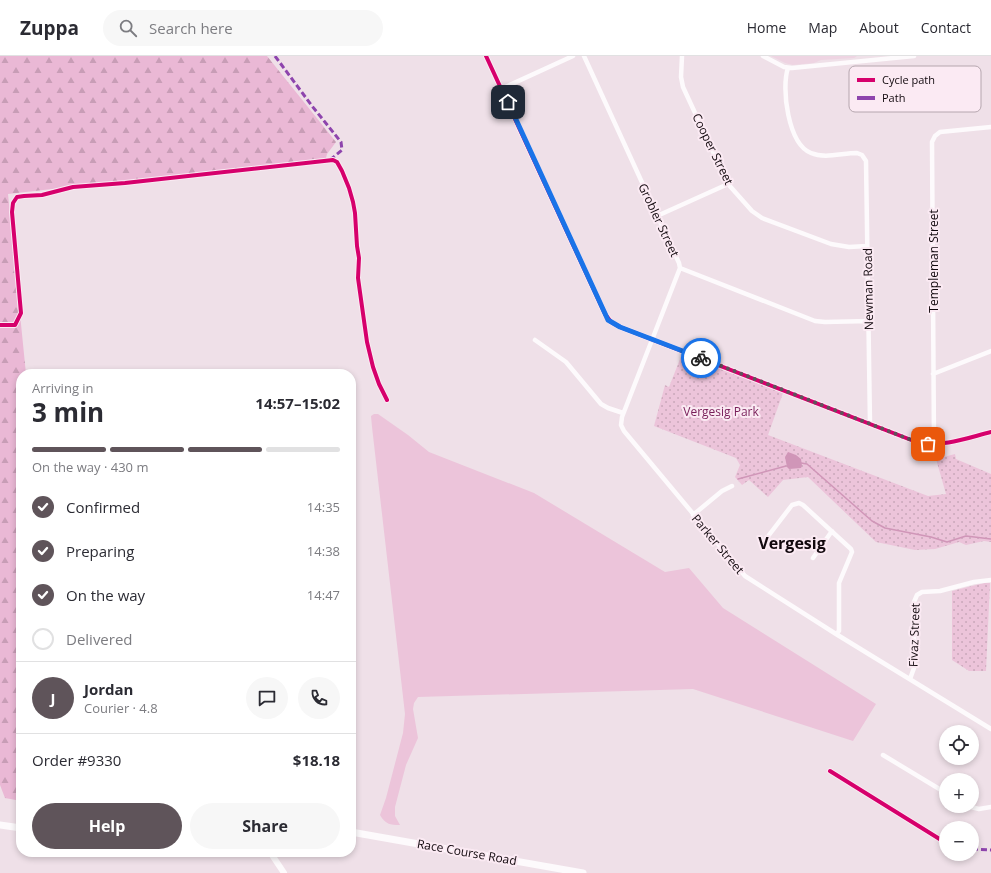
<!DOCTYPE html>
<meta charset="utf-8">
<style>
:root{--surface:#fff;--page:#f7f7f7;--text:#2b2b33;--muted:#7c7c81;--line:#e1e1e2;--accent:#5f545a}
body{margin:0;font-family:"Open Sans",sans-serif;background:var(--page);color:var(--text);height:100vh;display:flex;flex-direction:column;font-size:15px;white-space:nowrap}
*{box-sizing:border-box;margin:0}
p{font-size:13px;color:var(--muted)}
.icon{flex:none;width:22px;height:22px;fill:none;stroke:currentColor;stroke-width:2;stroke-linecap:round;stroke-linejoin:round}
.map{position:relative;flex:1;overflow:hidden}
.side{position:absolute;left:16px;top:313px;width:340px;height:488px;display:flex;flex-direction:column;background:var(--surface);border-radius:16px;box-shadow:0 2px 6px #0003}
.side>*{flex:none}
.fabs{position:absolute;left:939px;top:669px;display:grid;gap:8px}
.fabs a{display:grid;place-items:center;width:40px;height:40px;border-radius:50%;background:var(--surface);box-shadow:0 2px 6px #0003;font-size:20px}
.pin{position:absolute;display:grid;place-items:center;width:34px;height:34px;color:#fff;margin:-17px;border-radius:8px;box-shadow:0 2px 6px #0006}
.courier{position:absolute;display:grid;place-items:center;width:40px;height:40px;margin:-20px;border:3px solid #1a73e8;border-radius:50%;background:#fff;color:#222;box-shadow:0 1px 5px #0007}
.overview em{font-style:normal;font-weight:700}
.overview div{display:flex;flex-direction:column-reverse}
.overview{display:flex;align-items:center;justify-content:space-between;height:68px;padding:0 16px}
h1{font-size:26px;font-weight:700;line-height:30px}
.bar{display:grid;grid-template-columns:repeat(4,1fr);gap:6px 4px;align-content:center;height:48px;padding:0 16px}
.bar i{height:5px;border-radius:3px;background:var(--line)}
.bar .selected{background:var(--accent)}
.bar p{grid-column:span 4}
.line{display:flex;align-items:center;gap:10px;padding:0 16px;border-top:1px solid var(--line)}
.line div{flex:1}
.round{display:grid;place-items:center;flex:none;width:42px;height:42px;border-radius:21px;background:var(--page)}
ol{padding:0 16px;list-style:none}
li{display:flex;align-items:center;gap:12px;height:44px}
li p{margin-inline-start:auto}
li .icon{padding:4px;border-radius:50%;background:var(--accent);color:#fff;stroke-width:4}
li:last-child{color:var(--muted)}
li i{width:22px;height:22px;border:2px solid var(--line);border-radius:50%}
.action{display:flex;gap:8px;margin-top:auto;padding:8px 16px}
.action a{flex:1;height:46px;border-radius:24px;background:var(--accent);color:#fff;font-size:16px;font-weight:700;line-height:46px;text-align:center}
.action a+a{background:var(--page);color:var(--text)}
header{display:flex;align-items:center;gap:24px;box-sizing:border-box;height:56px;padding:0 20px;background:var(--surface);border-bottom:1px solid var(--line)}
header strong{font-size:19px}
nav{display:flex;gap:22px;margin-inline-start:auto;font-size:14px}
.search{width:280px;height:36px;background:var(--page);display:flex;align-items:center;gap:10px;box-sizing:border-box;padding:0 14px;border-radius:22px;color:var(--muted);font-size:15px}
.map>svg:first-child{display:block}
</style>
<header>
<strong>Zuppa</strong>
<div class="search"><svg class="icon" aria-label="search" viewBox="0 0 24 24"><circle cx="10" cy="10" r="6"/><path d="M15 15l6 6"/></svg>Search here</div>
<nav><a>Home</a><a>Map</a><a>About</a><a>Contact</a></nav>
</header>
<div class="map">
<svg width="991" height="817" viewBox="0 0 991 817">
<defs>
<pattern id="forest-firs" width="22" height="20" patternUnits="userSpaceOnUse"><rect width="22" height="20" fill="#eab8d5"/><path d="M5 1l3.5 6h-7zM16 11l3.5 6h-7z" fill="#c89db6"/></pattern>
<pattern id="park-dots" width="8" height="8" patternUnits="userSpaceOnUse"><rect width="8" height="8" fill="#ecc4da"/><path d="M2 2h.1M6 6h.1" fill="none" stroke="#c9a7ba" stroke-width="1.8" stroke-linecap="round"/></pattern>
</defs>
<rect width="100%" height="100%" fill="#efe0e8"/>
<path fill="#eed4e2" d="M 771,0 L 857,0 L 854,2 L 821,4 L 814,7 L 793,9 L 785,7 Z"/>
<path fill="#ecc4da" d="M 374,358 L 378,358 L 408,379 L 429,396 L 534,437 L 665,516 L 689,512 L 723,552 L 876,648 L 853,685 L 693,633 L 418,641 L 414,647 L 413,653 L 418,682 L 406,709 L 395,751 L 395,760 L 400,769 C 390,769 385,768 380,759 L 386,742 L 403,677 L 405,658 L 372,371 L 371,360 Z"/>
<path fill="url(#forest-firs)" d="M 0,0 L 267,0 L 336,86 L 327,98 L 326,102 L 8,138 L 26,318 L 21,318 L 21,745 L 5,742 L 0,729 Z"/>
<path fill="url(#park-dots)" d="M 682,298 L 783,337 L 768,379 L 928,440 L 946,438 L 936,403 L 955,398 L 956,403 L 991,418 L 991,486 L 984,485 L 966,489 L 959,486 L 935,493 L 915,494 L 876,486 L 808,421 L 783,424 L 768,441 L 749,424 L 742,429 L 735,421 L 740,409 L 736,402 L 654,370 L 665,329 L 669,331 Z
M 984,527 L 990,527 L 986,615 L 969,615 L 952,604 L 952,535 Z"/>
<path fill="#d096b8" d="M 788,396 L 796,399 L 801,403 L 802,410 L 801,412 L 789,413 L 787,411 L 785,401 Z"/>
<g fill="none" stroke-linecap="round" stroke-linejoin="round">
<path stroke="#d096b8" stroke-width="1.5" d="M 801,407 L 807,408 L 872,465 L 885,472 L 931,481 L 947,486 L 966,480 L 991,483
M 738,423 L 786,410"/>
<path stroke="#fdfafc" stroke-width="4.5" d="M 486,0 L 605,258 L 611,266 L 620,271 L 919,387 C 944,391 967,382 991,376
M 584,0 L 679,207 L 680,212
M 682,0 L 681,21 L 683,31 L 728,128 L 752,155 L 762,162 L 831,188 L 849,191 L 867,190
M 763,0 L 784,11 L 792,12 L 914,0
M 788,12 C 781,32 788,88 811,97 C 825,103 842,97 857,97 L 862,99 L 866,105 L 870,368
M 501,33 L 573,0
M 657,160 L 728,128
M 680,212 L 622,361 L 621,369 L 624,375 L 745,520 L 836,578 L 991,673
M 680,212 L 815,265 L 825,266 L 869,265
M 535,284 L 566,306 L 601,348 L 608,352 L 623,357
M 933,318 L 991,295
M 934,389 L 932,86 L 935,80 L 940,76 L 991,71
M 693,459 L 722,435 L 732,430
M 769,479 L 792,449 L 799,447 L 803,449 L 851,493 L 852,496 L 839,527 L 839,575 L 836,578
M 813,502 L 832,475
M 910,623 L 914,612 L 914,546 L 917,539 L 922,536 L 940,535 L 974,526 L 991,524
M 883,699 L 946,737
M 967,750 L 979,753 L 991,751"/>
<path stroke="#fdfafc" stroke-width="6" d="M 270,796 L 284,817"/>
<path stroke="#fdfafc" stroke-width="7" d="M 0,769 L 21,772
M 351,776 L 583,817"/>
<path stroke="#8e44ad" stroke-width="3" stroke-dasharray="6 3" stroke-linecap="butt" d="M 275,0 L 312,50 L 341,86 L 342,94 L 330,104
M 972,793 L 991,794"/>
<g stroke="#fbeaf3" stroke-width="6">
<path id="cycleway" d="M 486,0 L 605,258 L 611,266 L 620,271 L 919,387 C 944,391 967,382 991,376
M 0,269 L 15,269 L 21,257 L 12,156 L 13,147 L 17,141 L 24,140 L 42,139 L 73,131 L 125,127 L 333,104 L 337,106 L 342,115 L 349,132 L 353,146 L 355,157 L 357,190 L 359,202 L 358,222 L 367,286 L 373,311 L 379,328 L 387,344
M 830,715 L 946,787"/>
</g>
<use href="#cycleway" stroke="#d6006c" stroke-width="4"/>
</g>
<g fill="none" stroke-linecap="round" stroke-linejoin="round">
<path stroke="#5f545a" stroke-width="4" stroke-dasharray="0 7.2" d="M 701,302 L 914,385 L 928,388"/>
<path stroke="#1a73e8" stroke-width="5" d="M 508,46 L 608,264 L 620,271 L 701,302"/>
</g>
<g text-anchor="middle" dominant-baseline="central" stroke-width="4" stroke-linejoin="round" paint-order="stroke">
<g font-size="12" fill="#11080d" stroke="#fbeaf3">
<text transform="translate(713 93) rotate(64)">Cooper Street</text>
<text transform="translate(659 164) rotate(65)">Grobler Street</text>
<text transform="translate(933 205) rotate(-90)">Templeman Street</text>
<text transform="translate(868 233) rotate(-91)">Newman Road</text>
<text transform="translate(718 488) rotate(50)">Parker Street</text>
<text transform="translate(914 579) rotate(-88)">Fivaz Street</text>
<text transform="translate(467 796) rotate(10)">Race Course Road</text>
</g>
<g font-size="12" fill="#781e59" stroke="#fbeaf3">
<text x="721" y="355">Vergesig Park</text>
</g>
<g font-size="16" font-weight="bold" fill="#11080d" stroke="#fbeaf3">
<text x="792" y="487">Vergesig</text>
</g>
</g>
<rect x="849" y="10" width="132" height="46" rx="6" fill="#fbeaf3" stroke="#b5a6ae" stroke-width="1"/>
<rect x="857" y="22" width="18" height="4" fill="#d6006c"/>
<rect x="857" y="40" width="18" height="4" fill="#8e44ad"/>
<g font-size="11" fill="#11080d">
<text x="882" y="28">Cycle path</text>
<text x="882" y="46">Path</text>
</g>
</svg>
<div class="fabs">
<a><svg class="icon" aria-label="locate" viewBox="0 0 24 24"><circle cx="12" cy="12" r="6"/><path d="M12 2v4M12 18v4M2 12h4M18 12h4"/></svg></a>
<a>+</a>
<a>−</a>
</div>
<div class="pin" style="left:928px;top:388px;background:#ea580c"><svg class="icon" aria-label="bag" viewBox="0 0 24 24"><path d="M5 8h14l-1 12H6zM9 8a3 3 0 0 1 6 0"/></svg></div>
<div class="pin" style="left:508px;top:46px;background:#1f2937"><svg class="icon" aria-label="home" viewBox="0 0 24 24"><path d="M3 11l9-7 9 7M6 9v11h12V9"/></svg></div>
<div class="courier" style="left:701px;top:302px"><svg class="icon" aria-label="bike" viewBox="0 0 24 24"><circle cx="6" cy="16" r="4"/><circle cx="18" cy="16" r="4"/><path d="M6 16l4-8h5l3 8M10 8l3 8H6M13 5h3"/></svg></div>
<section class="side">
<div class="overview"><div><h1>3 min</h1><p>Arriving in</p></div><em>14:57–15:02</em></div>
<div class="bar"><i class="selected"></i><i class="selected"></i><i class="selected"></i><i></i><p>On the way · 430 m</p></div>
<ol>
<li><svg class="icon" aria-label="check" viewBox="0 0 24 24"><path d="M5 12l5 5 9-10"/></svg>Confirmed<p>14:35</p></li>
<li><svg class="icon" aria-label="check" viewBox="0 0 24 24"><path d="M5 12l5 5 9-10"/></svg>Preparing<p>14:38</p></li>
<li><svg class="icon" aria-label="check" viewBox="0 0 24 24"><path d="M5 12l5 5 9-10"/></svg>On the way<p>14:47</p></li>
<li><i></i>Delivered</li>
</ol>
<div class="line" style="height:72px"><b class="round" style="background:var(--accent);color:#fff">J</b><div><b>Jordan</b><p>Courier · 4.8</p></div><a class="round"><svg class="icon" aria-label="chat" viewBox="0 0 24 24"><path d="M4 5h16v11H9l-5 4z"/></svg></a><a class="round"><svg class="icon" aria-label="phone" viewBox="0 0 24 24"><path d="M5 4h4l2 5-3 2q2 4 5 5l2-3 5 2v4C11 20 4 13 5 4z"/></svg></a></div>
<div class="line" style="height:52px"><div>Order #9330</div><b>$18.18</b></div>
<div class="action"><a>Help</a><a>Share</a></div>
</section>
</div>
